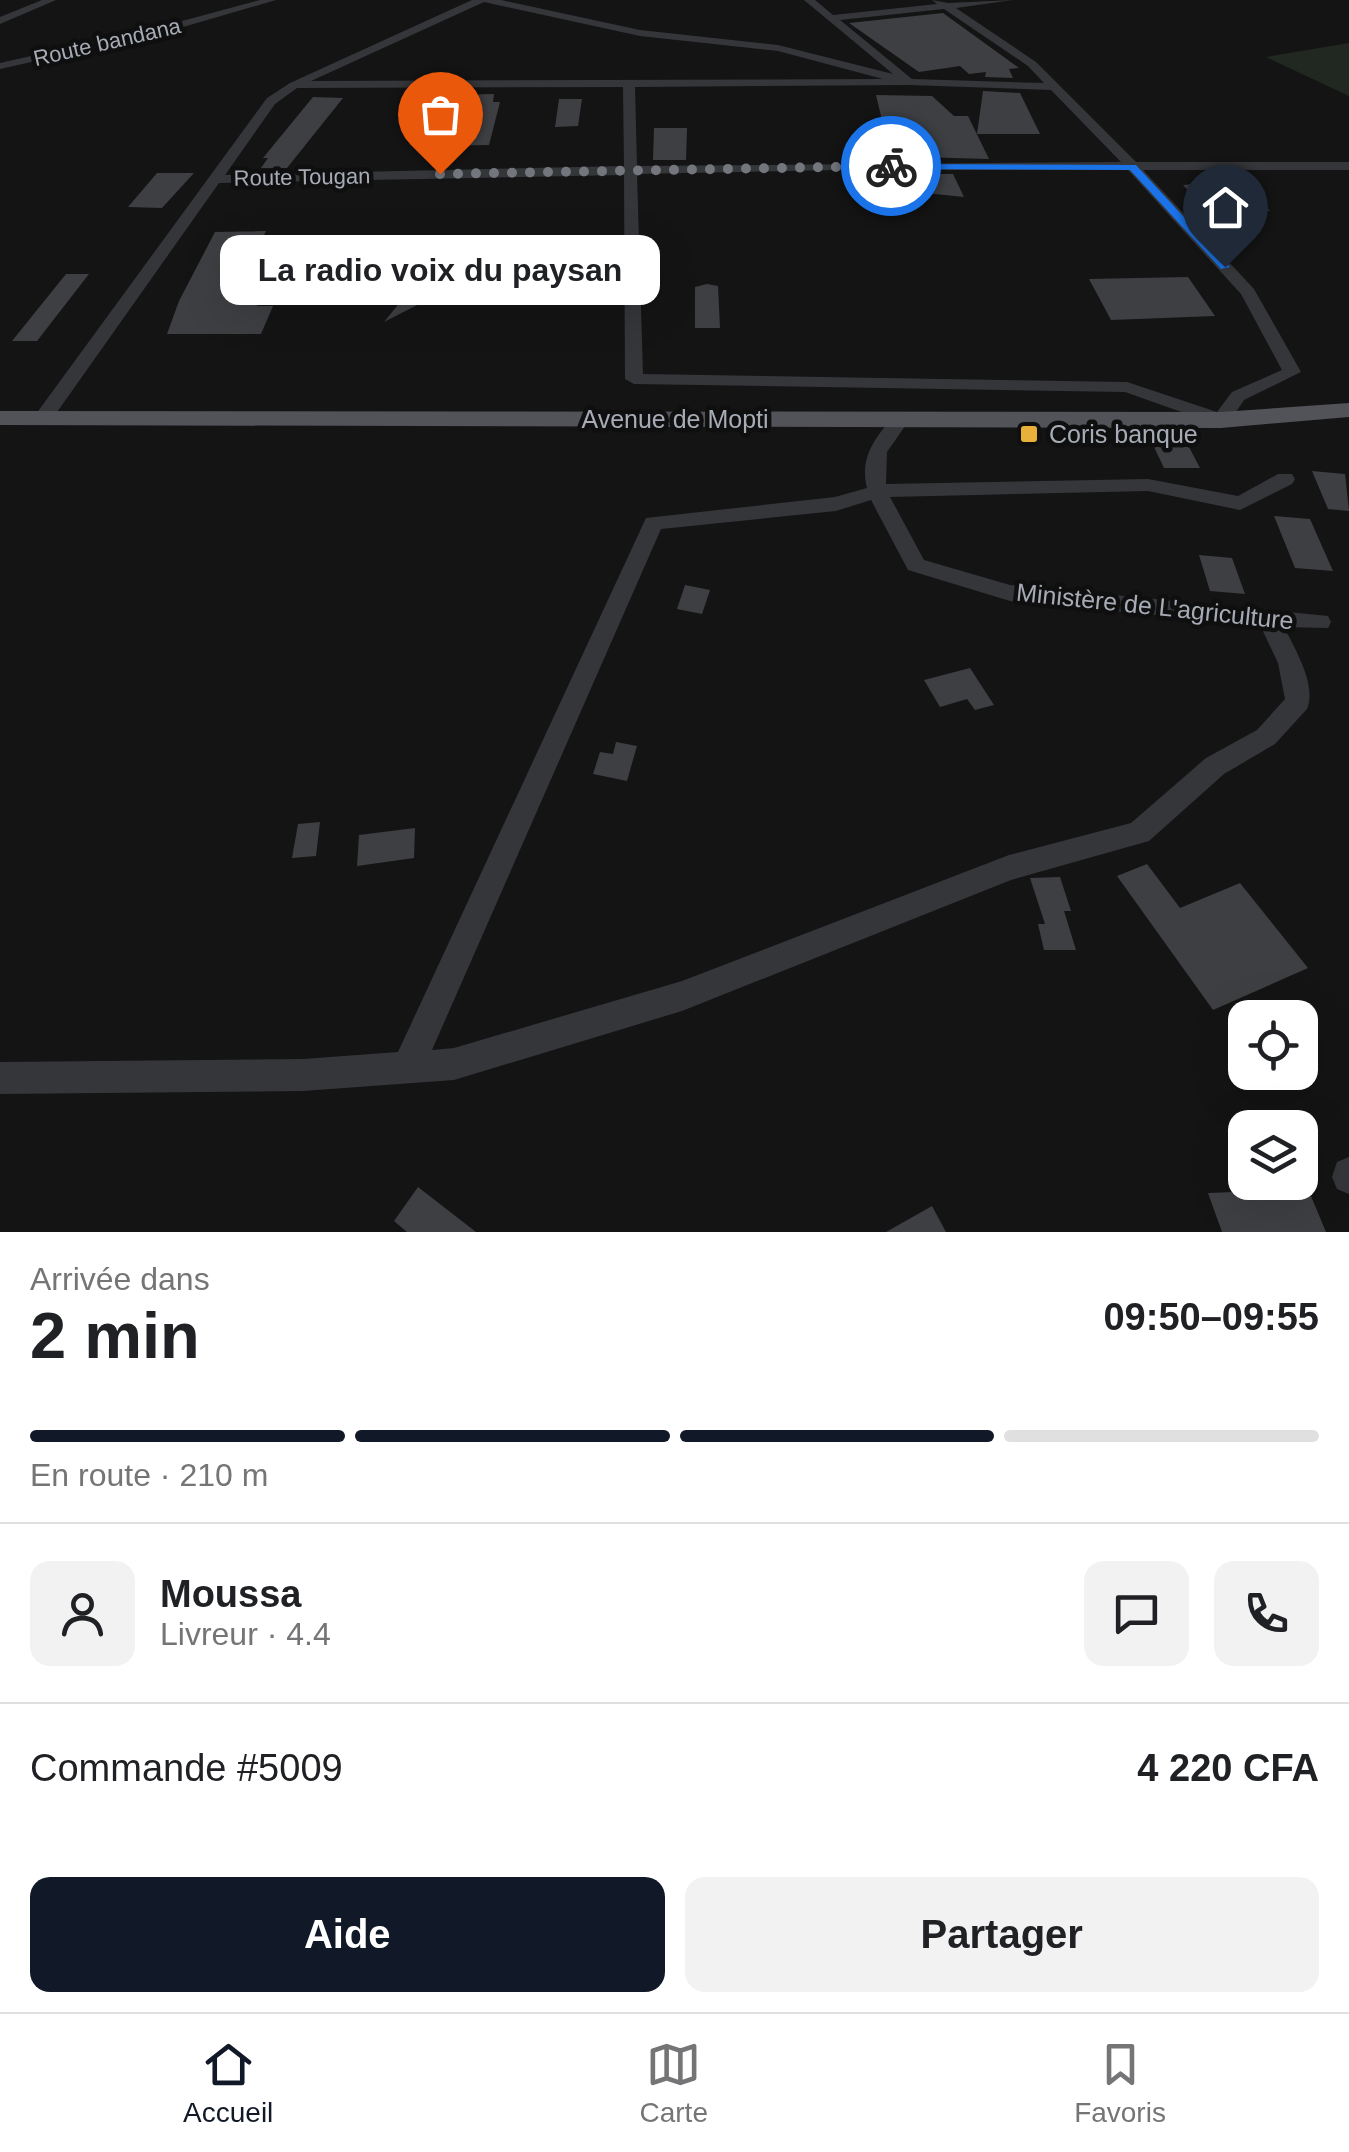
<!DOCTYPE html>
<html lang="fr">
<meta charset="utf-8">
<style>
:root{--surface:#fff;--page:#f2f2f2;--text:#202124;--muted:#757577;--line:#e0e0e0;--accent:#111827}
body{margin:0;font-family:Arial,sans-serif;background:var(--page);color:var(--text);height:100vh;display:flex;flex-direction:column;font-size:38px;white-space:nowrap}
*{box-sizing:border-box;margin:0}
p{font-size:32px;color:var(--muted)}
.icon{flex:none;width:55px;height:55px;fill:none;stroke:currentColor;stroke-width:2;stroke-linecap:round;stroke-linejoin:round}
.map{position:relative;height:1232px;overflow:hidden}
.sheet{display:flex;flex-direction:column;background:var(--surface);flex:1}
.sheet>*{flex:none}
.tools{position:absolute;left:1228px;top:1000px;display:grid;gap:20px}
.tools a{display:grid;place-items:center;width:90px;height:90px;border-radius:20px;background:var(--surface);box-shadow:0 10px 40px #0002;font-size:50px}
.pin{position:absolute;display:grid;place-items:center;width:85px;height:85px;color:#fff;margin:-102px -42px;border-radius:50% 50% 50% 0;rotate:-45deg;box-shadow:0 0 10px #0007}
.pin .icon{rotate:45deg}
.courier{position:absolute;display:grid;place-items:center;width:100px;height:100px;margin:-50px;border:8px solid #1a73e8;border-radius:50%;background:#fff;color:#222;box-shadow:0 2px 12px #0007}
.bubble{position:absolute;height:70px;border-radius:20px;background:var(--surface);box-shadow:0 10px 40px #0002;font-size:32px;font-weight:800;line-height:70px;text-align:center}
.head em{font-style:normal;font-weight:800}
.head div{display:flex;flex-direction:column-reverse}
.head{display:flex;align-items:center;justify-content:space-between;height:170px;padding:0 30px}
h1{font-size:65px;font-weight:800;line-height:75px}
.bar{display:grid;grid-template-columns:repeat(4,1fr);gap:15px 10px;align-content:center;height:120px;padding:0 30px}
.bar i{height:12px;border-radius:8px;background:var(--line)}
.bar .current{background:var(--accent)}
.bar p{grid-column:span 4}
.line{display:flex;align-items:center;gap:25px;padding:0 30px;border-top:2px solid var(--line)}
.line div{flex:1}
.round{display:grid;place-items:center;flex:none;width:105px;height:105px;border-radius:20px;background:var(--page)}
.action{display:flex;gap:20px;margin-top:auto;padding:20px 30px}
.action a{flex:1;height:115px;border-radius:20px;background:var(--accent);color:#fff;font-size:40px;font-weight:800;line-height:115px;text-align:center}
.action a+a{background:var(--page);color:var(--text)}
.menu{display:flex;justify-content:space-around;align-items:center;height:140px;border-top:2px solid var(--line);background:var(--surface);font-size:28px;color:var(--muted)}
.menu a{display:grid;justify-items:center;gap:5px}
.menu .current{color:var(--accent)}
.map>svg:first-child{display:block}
</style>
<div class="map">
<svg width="1349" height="1232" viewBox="0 0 1349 1232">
<rect width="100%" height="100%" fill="#141415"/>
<path fill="#202821" d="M 1349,43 L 1349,96 L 1266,57 Z"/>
<path fill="#3e3f42" d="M 943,13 L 1019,68 L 1009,69 L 1013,78 L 985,77 L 986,72 L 969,74 L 960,66 L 919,72 L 849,23 Z
M 983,91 L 1020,93 L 1040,134 L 977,134 Z
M 494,94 L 493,102 L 500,102 L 489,145 L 432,146 L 449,95 Z
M 876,95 L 932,96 L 954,116 L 968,116 L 989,159 L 881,156 L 870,120 L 882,120 Z
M 313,97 L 343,98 L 287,168 L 261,168 L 268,158 L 263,158 Z
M 559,99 L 582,99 L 578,126 L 555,127 Z
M 654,128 L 687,128 L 686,160 L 653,160 Z
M 157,173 L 194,173 L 162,208 L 128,207 Z
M 917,174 L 953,174 L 964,197 L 925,193 Z
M 1228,181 L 1235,188 L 1247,188 L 1270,211 L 1208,213 L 1183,185 Z
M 266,231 L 243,281 L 269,281 L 257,306 L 273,306 L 261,334 L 167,334 L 179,301 L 215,232 Z
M 420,262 L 430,270 L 436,267 L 483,295 L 455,296 L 442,304 L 423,302 L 384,322 L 406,295 L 392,298 L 374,286 Z
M 66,274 L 89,274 L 37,341 L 12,341 Z
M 1188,277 L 1215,316 L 1111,320 L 1089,279 Z
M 707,284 L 718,286 L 720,328 L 695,328 L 695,287 Z
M 1154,447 L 1189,447 L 1200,468 L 1164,468 Z
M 1312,471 L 1345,474 L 1349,511 L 1328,509 Z
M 1274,516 L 1310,519 L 1333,571 L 1295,568 Z
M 1199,555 L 1232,558 L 1245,594 L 1210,591 Z
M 685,585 L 710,590 L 702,614 L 677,609 Z
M 970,668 L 994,705 L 975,710 L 967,699 L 940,707 L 924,680 Z
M 616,742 L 637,746 L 627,781 L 593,774 L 600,752 L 613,754 Z
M 320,822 L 316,856 L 292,858 L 298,824 Z
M 415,828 L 414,858 L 357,866 L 359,835 Z
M 1147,864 L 1180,908 L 1240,883 L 1308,968 L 1213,1010 L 1117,876 Z
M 1060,877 L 1071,911 L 1064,911 L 1076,950 L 1044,950 L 1038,924 L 1045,924 L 1030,878 Z
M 418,1187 L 476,1232 L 407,1232 L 394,1221 Z
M 1308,1189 L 1326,1232 L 1222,1232 L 1208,1193 Z
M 932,1206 L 946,1232 L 886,1232 Z"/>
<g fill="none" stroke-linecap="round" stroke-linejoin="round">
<path fill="#35363a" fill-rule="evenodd" d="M 42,0 L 56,0 L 0,24 L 0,17 Z
M 260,0 L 276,0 L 166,32 L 0,69 L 0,63 L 160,27 Z
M 472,0 L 501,0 L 640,30 L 778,45 L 893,74 L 804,0 L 815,0 L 833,15 L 937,4 L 932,0 L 948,3 L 1013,0 L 956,8 L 1036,62 L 1136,162 L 1349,162 L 1349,170 L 1143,170 L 1254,289 L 1301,372 L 1244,400 L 1228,424 L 1221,426 L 1125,392 L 634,384 L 625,379 L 624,175 L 219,183 L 50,422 L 36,422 L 36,414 L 267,98 L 290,83 ZM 484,2 L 640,36 L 778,51 L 883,79 L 311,81 ZM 944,9 L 1028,66 L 1044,83 L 912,79 L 840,20 ZM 909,85 L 1051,90 L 1121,162 L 637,166 L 635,87 ZM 623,87 L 624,166 L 225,175 L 275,104 L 297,88 ZM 840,170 L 1128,170 L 1241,294 L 1282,370 L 1232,392 L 1217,412 L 1127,382 L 643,374 L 637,174 Z
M 901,413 L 910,419 L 887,452 L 886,484 L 1148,479 L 1238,496 L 1278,474 L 1292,474 L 1295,479 L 1292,484 L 1240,510 L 1148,491 L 890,497 L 924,560 L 1010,585 L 1328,616 L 1331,622 L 1328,628 L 1284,627 C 1295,649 1317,685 1307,709 L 1275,744 L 1224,774 L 1149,841 L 1011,880 L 682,1011 L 454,1080 L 303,1091 L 0,1094 L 0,1062 L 303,1059 L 398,1052 L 646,518 L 835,497 L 867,488 C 859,456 876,438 894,415 ZM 871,500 L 908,570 L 1010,601 L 1260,625 L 1278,663 L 1285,699 L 1257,730 L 1206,758 L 1131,823 L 1009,855 L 682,981 L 454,1048 L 432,1050 L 661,529 L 836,511 Z
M 1349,1157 L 1349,1194 L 1337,1189 L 1332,1177 L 1337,1162 Z"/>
<path fill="#515359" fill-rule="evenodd" d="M 1349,403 L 1349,417 L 1221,428 L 0,425 L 0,411 L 1221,412 Z"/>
</g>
<path fill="#1a73e8" d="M 888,164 L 1136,165 L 1230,267 L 1221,269 L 1130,170 L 891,169 Z"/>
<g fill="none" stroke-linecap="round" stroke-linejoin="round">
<path stroke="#73767d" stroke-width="10" stroke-dasharray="0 18" d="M 440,174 L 891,166"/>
</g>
<rect fill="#e8af3a" stroke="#0f0f10" stroke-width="4" x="1019" y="424" width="20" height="20" rx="5"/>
<g text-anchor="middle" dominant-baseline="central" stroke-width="9" stroke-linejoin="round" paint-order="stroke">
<g font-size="22" fill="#a6abb5" stroke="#0f0f10">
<text transform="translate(107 42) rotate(-13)">Route bandana</text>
<text transform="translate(302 177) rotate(-1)">Route Tougan</text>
</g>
<g font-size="25" fill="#a6abb5" stroke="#0f0f10">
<text x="675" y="419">Avenue de Mopti</text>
<text transform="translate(1155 606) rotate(6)">Ministère de L'agriculture</text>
</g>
<g font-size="25" fill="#a6abb5" stroke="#0f0f10" text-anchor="start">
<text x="1049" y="434">Coris banque</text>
</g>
</g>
</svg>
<div class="tools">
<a><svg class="icon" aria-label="locate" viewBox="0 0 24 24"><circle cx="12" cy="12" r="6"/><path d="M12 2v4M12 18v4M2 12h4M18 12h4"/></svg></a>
<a><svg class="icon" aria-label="layers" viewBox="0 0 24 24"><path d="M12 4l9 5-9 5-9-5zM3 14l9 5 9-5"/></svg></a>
</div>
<div class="pin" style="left:440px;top:174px;background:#ea580c"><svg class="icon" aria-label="bag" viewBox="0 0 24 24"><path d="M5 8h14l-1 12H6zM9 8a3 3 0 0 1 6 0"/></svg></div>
<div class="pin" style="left:1225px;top:267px;background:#1f2937"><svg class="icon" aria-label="home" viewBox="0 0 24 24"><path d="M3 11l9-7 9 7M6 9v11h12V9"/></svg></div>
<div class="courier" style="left:891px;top:166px"><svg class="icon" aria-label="bike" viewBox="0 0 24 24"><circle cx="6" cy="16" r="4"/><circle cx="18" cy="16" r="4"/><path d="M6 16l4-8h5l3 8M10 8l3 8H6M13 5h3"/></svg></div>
<div class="bubble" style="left:220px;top:235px;width:440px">La radio voix du paysan</div>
</div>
<section class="sheet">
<div class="head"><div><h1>2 min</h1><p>Arrivée dans</p></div><em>09:50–09:55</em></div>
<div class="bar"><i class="current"></i><i class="current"></i><i class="current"></i><i></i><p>En route · 210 m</p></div>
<div class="line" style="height:180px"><a class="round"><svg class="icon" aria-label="person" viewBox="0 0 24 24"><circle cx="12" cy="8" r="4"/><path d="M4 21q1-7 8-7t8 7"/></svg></a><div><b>Moussa</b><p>Livreur · 4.4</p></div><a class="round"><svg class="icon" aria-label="chat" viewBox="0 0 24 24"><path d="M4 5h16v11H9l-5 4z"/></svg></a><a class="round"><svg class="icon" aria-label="phone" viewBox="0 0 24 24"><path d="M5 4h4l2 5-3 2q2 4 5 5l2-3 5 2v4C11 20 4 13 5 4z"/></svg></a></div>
<div class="line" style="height:130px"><div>Commande #5009</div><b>4 220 CFA</b></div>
<div class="action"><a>Aide</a><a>Partager</a></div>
</section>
<nav class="menu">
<a class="current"><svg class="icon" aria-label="home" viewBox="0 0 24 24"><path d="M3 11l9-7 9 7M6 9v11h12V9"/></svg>Accueil</a>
<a><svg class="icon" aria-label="map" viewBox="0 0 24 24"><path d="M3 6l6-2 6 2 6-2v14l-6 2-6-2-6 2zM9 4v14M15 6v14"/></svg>Carte</a>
<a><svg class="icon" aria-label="saved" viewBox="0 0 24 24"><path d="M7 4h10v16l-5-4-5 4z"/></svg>Favoris</a>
</nav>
